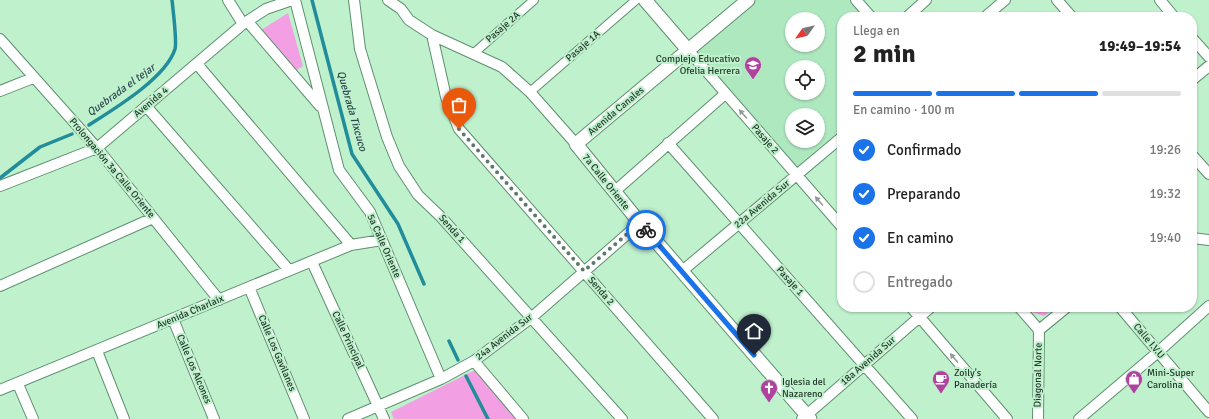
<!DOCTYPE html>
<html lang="es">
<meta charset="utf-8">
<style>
:root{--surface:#fff;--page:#f2f2f2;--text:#222;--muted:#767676;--line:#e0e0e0;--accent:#1a73e8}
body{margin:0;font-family:Signika,sans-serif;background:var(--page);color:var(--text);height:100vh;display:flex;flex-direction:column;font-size:15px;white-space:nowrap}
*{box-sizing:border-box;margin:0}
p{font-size:13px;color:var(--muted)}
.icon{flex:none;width:22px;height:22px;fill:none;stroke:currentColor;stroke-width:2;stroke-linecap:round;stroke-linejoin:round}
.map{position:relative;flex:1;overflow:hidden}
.panel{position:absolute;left:837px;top:12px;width:360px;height:300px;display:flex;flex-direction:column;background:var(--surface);border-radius:16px;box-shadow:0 1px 3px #0004}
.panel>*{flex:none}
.needle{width:26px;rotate:236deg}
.buttons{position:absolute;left:785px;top:12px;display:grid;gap:8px}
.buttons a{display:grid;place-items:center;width:40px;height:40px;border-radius:50%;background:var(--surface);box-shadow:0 1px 3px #0004;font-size:20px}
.pin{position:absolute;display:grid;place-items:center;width:34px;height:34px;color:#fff;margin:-41px -17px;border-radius:50% 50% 50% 0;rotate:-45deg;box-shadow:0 0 4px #0007}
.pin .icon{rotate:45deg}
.courier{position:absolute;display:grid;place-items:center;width:40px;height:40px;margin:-20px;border:3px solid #1a73e8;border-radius:50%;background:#fff;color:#222;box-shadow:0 1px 5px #0007}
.head em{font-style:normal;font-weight:700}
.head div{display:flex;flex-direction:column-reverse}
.head{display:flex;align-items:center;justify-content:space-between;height:68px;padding:0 16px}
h1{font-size:26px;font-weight:700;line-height:30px}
.bar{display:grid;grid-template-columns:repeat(4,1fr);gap:6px 4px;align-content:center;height:48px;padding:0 16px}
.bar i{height:5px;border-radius:3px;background:var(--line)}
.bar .on{background:var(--accent)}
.bar p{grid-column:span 4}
ol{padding:0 16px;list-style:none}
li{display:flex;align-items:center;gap:12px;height:44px}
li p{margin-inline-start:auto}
li .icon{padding:4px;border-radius:50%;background:var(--accent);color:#fff;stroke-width:4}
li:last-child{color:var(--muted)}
li i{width:22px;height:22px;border:2px solid var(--line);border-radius:50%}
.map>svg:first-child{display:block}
</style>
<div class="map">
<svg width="1209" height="419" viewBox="0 0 1209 419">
<rect width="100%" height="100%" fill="#bff1cd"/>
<path fill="#aee8bf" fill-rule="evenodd" d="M 748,0 L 856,0 L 871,17 L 842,17 L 842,137 L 796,175 L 688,50 ZM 792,19 L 818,19 L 818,45 L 792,45 ZM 792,67 L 818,67 L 818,93 L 792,93 ZM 792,115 L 818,115 L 818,141 L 792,141 Z"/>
<path fill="#f39fe3" d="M 288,13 L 303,66 L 296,70 L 258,32 Z
M 1028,307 L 1055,307 L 1044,316 L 1032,312 Z
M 475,370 L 516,419 L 394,419 L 391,412 Z"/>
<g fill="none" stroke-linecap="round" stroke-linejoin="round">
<path stroke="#218c9a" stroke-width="3.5" d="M 312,0 L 352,154 L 398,224 L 424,284
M 89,125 C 114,109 166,78 175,49 C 177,42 173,9 172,0
M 0,178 L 40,147 L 72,134
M 449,341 L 458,360
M 466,376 L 488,419"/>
<g stroke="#5f8f6f" stroke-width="10">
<path id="pedestrian" d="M 473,54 L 534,0
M 530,92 L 636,0"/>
</g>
<g stroke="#5f8f6f" stroke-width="12">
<path id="minor" d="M 228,0 L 243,24
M 295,0 L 339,170 L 370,212 L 441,379
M 354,0 L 360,49 L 387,137 L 399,166 L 418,195 L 441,217 L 622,419
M 388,0 L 401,9 L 409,20 L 432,35 L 502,67 L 530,92 L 576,144
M 856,0 L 871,17
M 1057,0 L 1072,17
M 1160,0 L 1174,17
M 907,17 L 926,0
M 985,17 L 1005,0
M 248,22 L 320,106
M 432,35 L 446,97 L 459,129 L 713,419
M 1192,38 L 1209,57
M 0,39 L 97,148 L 219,300
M 688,50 L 842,227
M 197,64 L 351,245
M 1192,80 L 1209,66
M 0,91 L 33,78
M 146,106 L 289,270
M 668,143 L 912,419
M 1192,155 L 1209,174
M 0,186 L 97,148 L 243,24 L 266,9 L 292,0
M 614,192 L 725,94
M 1192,238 L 1209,240
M 312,262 L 384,419
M 681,272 L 842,137
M 0,286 L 153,218
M 249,287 L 304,419
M 911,307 L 1007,419
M 1019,307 L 1039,330
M 1120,307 L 1209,412
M 173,319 L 214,419
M 1039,330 L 1067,307
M 97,351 L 124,419
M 474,361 L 523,419
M 18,384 L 33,419
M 0,390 L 351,245 L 382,240
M 348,419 L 441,379 L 474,361 L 531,318 L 640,223
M 802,419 L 931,307
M 1038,419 L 1039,330
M 1079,419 L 1158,352 L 1209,306"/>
</g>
<g stroke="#5f8f6f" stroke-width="15">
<path id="tertiary" d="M 645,0 L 688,50
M 748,0 L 576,144 L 640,223 L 810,419"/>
</g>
<use href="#pedestrian" stroke="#fff" stroke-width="8"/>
<use href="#minor" stroke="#fff" stroke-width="10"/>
<use href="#tertiary" stroke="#fff" stroke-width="13"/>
</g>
<defs><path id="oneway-solid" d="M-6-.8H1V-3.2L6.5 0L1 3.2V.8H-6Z"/></defs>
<g fill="#929c96">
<use href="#oneway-solid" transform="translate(743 114) rotate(-131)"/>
<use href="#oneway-solid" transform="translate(819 201) rotate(-131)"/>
<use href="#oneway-solid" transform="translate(954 358) rotate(-131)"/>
</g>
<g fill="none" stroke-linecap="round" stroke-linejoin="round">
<path stroke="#5c7a65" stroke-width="4" stroke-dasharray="0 7.2" d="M 459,129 L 584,271 L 640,223 L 646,230"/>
<path stroke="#1a73e8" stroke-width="5" d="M 646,230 L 754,355"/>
</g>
<defs>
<g id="school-pin" transform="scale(0.9)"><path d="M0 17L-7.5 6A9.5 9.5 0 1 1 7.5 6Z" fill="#b0419f" stroke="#bff1cd"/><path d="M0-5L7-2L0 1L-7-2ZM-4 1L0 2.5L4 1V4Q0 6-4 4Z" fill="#fff"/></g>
<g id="cafe-pin" transform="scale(0.9)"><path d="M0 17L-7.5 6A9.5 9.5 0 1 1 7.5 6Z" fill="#b0419f" stroke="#bff1cd"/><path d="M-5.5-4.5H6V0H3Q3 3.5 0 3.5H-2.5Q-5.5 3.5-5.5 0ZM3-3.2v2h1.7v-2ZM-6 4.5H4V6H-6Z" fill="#fff"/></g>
<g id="shop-pin" transform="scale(0.9)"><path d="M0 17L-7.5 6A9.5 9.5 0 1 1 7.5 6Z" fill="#b0419f" stroke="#bff1cd"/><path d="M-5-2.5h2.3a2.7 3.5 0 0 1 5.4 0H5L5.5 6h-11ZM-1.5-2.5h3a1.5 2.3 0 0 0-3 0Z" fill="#fff"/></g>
<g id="church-pin" transform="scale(0.9)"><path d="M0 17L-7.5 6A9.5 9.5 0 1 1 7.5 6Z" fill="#b0419f" stroke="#bff1cd"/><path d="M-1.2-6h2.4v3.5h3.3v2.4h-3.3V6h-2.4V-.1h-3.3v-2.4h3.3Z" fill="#fff"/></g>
</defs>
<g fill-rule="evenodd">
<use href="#school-pin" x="753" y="65"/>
<use href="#cafe-pin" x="941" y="379"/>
<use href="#shop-pin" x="1134" y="379"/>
<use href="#church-pin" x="769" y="388"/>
</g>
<g text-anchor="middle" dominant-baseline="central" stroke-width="4" stroke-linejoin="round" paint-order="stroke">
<g font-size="10" fill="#263a2d" stroke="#bff1cd">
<text transform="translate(503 27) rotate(-41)">Pasaje 2A</text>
<text transform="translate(583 46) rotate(-41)">Pasaje 1A</text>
<text transform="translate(151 102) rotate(-40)">Avenida 4</text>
<text transform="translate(616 111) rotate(-40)">Avenida Canales</text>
<text transform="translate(765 139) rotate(49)">Pasaje 2</text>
<text transform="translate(112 168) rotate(50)">Prolongación 3a Calle Oriente</text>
<text transform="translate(606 182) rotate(51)">7a Calle Oriente</text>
<text transform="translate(762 204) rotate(-40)">22a Avenida Sur</text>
<text transform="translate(452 229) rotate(48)">Senda 1</text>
<text transform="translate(384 246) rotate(66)">5a Calle Oriente</text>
<text transform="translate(790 281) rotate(48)">Pasaje 1</text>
<text transform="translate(601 291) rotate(49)">Senda 2</text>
<text transform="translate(190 312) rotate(-23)">Avenida Charlaix</text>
<text transform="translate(504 337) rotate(-38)">24a Avenida Sur</text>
<text transform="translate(348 340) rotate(65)">Calle Principal</text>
<text transform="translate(1149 341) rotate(50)">Calle I.V.U</text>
<text transform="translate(277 353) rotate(67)">Calle Los Gavilanes</text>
<text transform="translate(868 361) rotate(-41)">18a Avenida Sur</text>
<text transform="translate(194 369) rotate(67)">Calle Los Alcones</text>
<text transform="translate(1038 375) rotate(-89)">Diagonal Norte</text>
</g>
<g font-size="10" fill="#263a2d" stroke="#bff1cd" text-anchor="start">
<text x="740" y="59" text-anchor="end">Complejo Educativo<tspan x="740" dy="12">Ofelia Herrera</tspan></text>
<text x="954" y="373">Zoily's<tspan x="954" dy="12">Panadería</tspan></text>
<text x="1147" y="373">Mini-Super<tspan x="1147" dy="12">Carolina</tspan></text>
<text x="782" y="382">Iglesia del<tspan x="782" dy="12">Nazareno</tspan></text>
</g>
<g font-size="11" font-style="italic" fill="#2f4b51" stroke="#bff1cd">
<text transform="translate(121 90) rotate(-36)">Quebrada el tejar</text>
<text transform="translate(352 111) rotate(74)">Quebrada Tixcuco</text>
</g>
</g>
</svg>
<div class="buttons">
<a><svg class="needle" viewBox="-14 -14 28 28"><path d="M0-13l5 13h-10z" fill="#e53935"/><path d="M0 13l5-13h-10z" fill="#767676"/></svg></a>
<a><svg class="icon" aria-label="locate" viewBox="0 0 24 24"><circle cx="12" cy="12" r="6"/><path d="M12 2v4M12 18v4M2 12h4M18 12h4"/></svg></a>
<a><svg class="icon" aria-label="layers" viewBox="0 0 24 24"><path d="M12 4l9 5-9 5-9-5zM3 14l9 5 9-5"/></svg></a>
</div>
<div class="pin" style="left:459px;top:129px;background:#ea580c"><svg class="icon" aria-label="bag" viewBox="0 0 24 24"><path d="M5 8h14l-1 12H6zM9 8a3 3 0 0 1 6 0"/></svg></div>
<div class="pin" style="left:754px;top:355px;background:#1f2937"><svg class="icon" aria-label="home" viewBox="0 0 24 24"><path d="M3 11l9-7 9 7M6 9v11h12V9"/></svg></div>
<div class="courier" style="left:646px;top:230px"><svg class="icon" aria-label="bike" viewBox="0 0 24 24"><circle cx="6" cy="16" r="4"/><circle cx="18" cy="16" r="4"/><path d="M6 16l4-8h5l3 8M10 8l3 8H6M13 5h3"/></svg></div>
<section class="panel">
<div class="head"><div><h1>2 min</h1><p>Llega en</p></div><em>19:49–19:54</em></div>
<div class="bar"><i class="on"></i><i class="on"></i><i class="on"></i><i></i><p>En camino · 100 m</p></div>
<ol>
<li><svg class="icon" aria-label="check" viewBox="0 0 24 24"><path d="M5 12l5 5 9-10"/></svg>Confirmado<p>19:26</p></li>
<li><svg class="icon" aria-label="check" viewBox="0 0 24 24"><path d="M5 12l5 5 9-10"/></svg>Preparando<p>19:32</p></li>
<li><svg class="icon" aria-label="check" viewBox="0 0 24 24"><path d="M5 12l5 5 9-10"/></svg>En camino<p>19:40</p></li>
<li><i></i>Entregado</li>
</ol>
</section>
</div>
